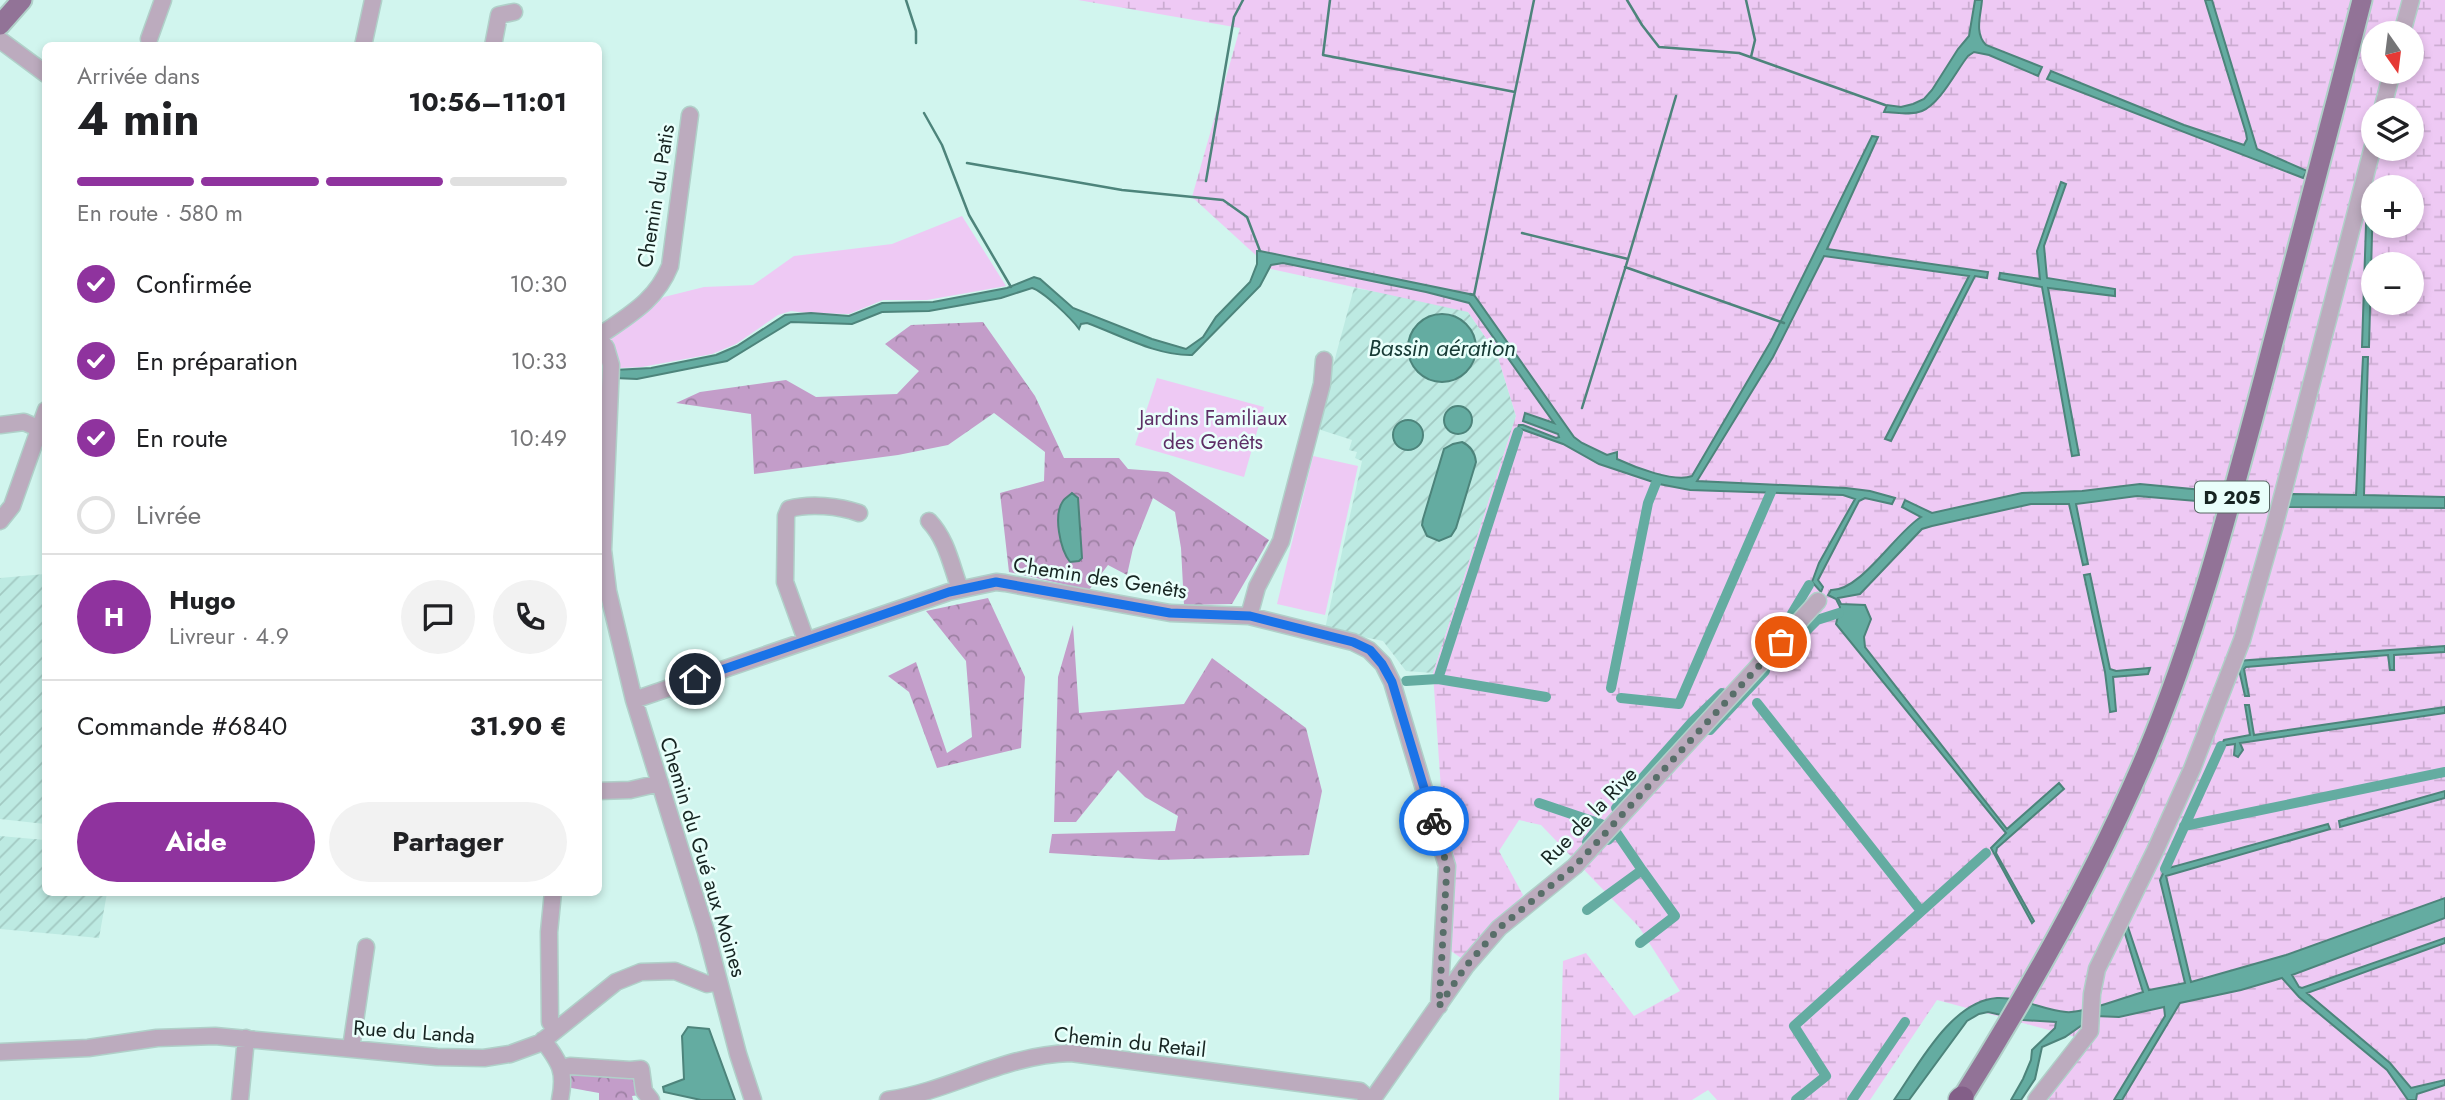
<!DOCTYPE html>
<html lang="fr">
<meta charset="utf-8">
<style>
:root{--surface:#fff;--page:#f2f2f2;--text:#202124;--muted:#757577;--line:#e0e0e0;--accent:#8f339e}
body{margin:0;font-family:Jost,sans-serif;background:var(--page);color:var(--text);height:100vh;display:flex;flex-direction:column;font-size:26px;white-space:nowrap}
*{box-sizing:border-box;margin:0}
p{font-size:23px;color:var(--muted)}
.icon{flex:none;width:38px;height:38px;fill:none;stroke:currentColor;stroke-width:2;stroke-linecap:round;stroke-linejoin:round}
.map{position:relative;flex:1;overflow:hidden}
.side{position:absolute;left:42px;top:42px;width:560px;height:854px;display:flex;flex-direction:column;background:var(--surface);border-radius:10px;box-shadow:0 4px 10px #0003}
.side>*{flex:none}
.needle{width:46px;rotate:166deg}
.buttons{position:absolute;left:2361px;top:21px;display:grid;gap:14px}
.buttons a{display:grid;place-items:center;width:63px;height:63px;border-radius:50%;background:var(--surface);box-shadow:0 4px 10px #0003;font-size:35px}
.pin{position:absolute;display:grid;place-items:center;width:60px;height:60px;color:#fff;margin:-30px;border:4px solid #fff;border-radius:50%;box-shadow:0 2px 7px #0007}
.courier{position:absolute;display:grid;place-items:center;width:70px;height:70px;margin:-35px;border:5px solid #1a73e8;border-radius:50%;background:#fff;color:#222;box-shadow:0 2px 9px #0007}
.head em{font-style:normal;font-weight:700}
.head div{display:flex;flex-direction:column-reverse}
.head{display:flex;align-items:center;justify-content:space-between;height:119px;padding:0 35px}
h1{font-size:46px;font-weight:700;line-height:52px}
.bar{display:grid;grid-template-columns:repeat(4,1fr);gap:10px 7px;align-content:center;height:84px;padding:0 35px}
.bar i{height:9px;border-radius:5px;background:var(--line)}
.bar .current{background:var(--accent)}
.bar p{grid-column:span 4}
.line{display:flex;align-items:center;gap:18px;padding:0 35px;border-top:2px solid var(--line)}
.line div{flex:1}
.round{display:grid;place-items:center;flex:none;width:74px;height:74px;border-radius:37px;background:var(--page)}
ol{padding:0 35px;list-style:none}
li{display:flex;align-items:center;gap:21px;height:77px}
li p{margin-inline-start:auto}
li .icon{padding:7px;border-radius:50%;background:var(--accent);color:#fff;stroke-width:4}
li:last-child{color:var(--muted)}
li i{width:38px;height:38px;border:4px solid var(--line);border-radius:50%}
.button{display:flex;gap:14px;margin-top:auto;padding:14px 35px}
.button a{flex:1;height:80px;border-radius:42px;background:var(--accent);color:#fff;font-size:28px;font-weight:700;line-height:80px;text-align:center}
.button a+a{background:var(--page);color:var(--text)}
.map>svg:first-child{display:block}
</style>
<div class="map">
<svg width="2445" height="1100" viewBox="0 0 2445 1100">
<defs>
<pattern id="industrial-furrows" width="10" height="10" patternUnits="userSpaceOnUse" patternTransform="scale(1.75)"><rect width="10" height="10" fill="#bdeae2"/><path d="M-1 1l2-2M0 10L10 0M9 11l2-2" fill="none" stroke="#a2c9c2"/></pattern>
<pattern id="forest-crowns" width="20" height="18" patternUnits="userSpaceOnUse" patternTransform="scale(1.75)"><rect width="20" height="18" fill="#c39dc9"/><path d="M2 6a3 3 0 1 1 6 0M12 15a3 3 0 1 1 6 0" fill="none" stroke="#9d80a3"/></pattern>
<pattern id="wetland-marsh" width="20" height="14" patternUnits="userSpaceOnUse" patternTransform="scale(1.75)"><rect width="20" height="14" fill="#eec9f4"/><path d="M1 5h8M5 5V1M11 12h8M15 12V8" fill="none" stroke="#cbacd1"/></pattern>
</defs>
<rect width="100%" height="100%" fill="#d1f5ee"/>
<path fill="url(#industrial-furrows)" d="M 1354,288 L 1457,305 L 1468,312 L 1497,354 L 1516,416 L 1433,673 L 1406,671 L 1383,641 L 1325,629 L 1362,461 L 1355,458 L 1357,452 L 1349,450 L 1352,440 L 1321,430 L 1317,425 Z
M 45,574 L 46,574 L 45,824 L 0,819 L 0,578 Z
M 0,836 L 45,840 L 46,892 L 107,893 L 99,938 L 0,929 Z"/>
<path fill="#eec9f4" d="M 962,216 L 1006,286 L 927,300 L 883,300 L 849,314 L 807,313 L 791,311 L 778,315 L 736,344 L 712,354 L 642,367 L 619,368 L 609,336 L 664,297 L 704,287 L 753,285 L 794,256 L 892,244 Z
M 1157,378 L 1264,407 L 1244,477 L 1135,445 Z
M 1313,456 L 1358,466 L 1325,615 L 1277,604 Z"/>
<path fill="url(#forest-crowns)" d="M 983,322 L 1035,396 L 1064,458 L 1119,458 L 1128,469 L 1168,472 L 1269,540 L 1232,604 L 1184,605 L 1181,548 L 1175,512 L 1153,498 L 1133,548 L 1127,575 L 1108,565 L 1089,590 L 1009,572 L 1000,493 L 1044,481 L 1045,452 L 994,413 L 948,445 L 898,455 L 754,474 L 751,414 L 676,403 L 700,392 L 786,380 L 816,397 L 897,394 L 919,371 L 885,344 L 911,325 Z
M 988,598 L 1025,677 L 1021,748 L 937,768 L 909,692 L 888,676 L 916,662 L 947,753 L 972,737 L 966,661 L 926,611 Z
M 1073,625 L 1079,713 L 1184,704 L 1212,658 L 1306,728 L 1322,791 L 1309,855 L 1161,860 L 1049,853 L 1052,834 L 1175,831 L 1178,816 L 1145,797 L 1118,770 L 1076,822 L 1054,822 L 1058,677 Z
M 568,1075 L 633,1078 L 636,1080 L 640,1095 L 632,1096 L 633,1100 L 599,1100 L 599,1093 L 566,1087 Z"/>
<path fill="url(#wetland-marsh)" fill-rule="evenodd" d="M 1078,0 L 2445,0 L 2445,1100 L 2048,1100 L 2090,1041 L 1937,1000 L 1870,1100 L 1717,1100 L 1708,1090 L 1692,1100 L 1559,1100 L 1563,961 L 1586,953 L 1634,1016 L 1680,991 L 1639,927 L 1541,825 L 1519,820 L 1499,851 L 1523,895 L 1464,960 L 1448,949 L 1452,855 L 1444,833 L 1433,673 L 1516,416 L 1497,354 L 1468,312 L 1271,269 L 1192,197 L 1240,28 ZM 2373,33 L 2412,33 L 2412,72 L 2373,72 ZM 2373,110 L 2412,110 L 2412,149 L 2373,149 ZM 2373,187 L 2412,187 L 2412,226 L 2373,226 ZM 2373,264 L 2412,264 L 2412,303 L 2373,303 Z"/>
<path fill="#64aca1" stroke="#4d847b" stroke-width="2" d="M 1975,0 L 1982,0 C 1981,15 1974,33 1986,45 L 2042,67 L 2038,76 L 1989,55 L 1974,52 L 1968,56 C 1956,71 1940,104 1922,111 C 1910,116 1896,112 1884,112 L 1887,105 L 1901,107 L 1913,104 L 1924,99 L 1932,90 L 1958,49 L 1969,36 Z
M 2205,0 L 2212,0 L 2257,149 L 2307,171 L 2303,178 L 2047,79 L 2051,71 L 2184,125 L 2244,145 L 2247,139 L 2246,133 Z
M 1872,136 L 1878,137 L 1827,249 L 1988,272 L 1987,278 L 1975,276 L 1891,441 L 1885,439 L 1969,276 L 1824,256 L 1773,357 L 1697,481 L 1846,488 L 1870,491 L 1895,498 L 1892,504 L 1865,498 L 1859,501 L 1818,580 L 1823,587 L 1821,592 L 1812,582 L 1819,563 L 1855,499 L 1843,495 L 1690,490 L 1659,484 L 1599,464 L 1563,444 L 1518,428 L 1519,425 L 1523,425 L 1556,438 L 1559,437 L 1558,434 L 1523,421 L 1525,413 L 1554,423 L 1469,303 L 1426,292 L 1283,263 L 1271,265 L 1260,286 L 1192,355 C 1157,356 1120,335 1087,323 L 1081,324 L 1079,329 C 1072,319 1043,291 1032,288 L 1001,298 L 929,311 L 882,312 L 852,324 L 791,322 L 727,361 L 637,379 L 615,378 L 615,370 L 651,368 L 716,355 L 737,346 L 785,315 L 811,313 L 849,316 L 882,303 L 933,302 L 1007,288 L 1034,277 L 1040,279 L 1073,308 L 1152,339 L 1186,349 L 1203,337 L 1216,317 L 1250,282 L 1257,264 L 1257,251 L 1260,251 L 1474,295 L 1574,437 L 1582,443 L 1607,455 L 1617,452 L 1617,459 C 1634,467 1675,483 1692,476 L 1771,341 Z
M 2061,182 L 2066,184 L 2044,246 L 2047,278 L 2115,289 L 2115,296 L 2048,288 L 2079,455 L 2072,456 L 2042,287 L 1999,279 L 2000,273 L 2040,279 L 2037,251 Z
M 2367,194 L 2373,197 L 2369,347 L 2362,347 Z
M1408 348a34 34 0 1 1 68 0a34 34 0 1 1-68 0Z
M 2363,357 L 2368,357 L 2364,495 L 2445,497 L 2445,508 L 2285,507 L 2287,497 L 2293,494 L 2356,495 Z
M1444 420a14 14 0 1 1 28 0a14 14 0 1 1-28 0Z
M1393 435a15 15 0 1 1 30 0a15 15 0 1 1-30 0Z
M 1462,442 C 1471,446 1475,453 1476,462 L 1456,528 L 1451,536 L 1439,541 L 1427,536 L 1422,525 L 1423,519 L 1444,449 L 1453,444 Z
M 2140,484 L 2223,492 L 2220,503 L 2137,496 L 2076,504 L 2088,564 L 2083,565 L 2069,504 L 2031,504 L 1932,526 L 1922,529 L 1860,594 L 1838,598 L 1841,604 L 1865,605 L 1871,619 L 1864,637 L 1865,647 L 2007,829 L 2059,783 L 2064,789 L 1997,848 L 1996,853 L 2034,921 L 2032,923 L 1991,848 L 2006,833 L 1836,624 L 1840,607 L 1836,599 L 1828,595 L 1831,590 C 1861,591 1895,533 1921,517 L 1902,507 L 1905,500 L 1932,513 L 2022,493 L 2082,491 Z
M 1072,493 L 1078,498 L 1082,558 L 1079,561 L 1070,562 C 1060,549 1053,515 1063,501 C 1065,498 1070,495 1072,493 Z
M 2090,574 L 2110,669 L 2116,671 L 2150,668 L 2148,674 L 2113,677 L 2116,711 L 2110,712 L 2105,672 L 2084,575 Z
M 2445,646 L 2445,652 L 2394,655 L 2394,670 L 2390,670 L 2388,655 L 2246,667 L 2244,669 L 2249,696 L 2245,696 L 2237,661 Z
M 2245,705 L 2249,705 L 2254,735 L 2445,707 L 2445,713 L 2240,743 L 2243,750 L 2238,757 L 2234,755 L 2235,744 L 2221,746 L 2224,740 L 2250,735 Z
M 2445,791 L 2445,798 L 2340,827 L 2339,821 Z
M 2328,824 L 2330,829 L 2166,876 L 2191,982 L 2286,955 L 2445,898 L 2445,918 L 2292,975 L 2299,987 L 2302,988 L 2445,938 L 2445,943 L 2307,993 L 2390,1063 L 2411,1088 L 2445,1080 L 2445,1085 L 2417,1094 L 2416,1100 L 2408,1100 L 2387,1070 L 2299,997 L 2282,978 L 2241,990 L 2180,1003 L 2122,1100 L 2114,1100 L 2165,1016 L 2164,1007 L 2119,1017 L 2095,1016 L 2065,1037 L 2042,1047 L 2035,1079 L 2021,1100 L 2011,1100 L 2023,1079 L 2031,1060 L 2032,1050 L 2055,1028 L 2056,1022 L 2023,1020 L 1988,1012 L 1979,1014 L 1967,1021 L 1909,1100 L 1894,1100 C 1918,1066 1951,1001 1997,998 C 2021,997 2043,1010 2066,1012 C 2082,1014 2125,997 2143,992 L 2123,927 L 2126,921 L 2149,990 L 2185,983 L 2160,880 L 2165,869 Z
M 688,1027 L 709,1029 L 735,1100 L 701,1100 L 664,1092 L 663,1087 L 684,1079 L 682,1036 Z"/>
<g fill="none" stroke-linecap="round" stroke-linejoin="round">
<path stroke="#4d847b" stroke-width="2.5" d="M 906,0 L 916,31 L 916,43
M 1330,0 L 1323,55 L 1515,92 L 1534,0
M 1627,0 L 1642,25 L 1659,47 L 1739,53 L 1885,105
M 1746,0 L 1755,40 L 1751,57
M 924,113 L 942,145 L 969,215 L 1011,287
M 967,163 L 1122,190 L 1223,200 L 1247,217 L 1260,251
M 1206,181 L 1234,17 L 1243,0
M 1522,233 L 1628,259 L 1676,96
M 1625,267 L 1784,323
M 1470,294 L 1474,295 L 1515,92
M 1582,408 L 1628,259"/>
<path stroke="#64aca1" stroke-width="10" d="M 1777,635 L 1784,627 L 1809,585
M 1778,659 L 1817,620 L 1839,613
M 1438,679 L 1546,697
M 1406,681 L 1438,679 L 1518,432
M 1611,688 L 1648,503 L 1656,483
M 1621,698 L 1679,704 L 1771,492
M 1757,703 L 1921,911
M 1710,730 L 1765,671
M 1539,803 L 1601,824 L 1587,842
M 1616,808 L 1692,722 L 1722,693
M 2184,826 L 2445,772
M 1608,840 L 1616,832 L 1642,870
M 2165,869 L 2221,746
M 1587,910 L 1642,870 L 1675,916 L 1640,943
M 1796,1100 L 1826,1076 L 1794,1026 L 1986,853
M 1852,1100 L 1905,1022"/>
<g stroke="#b0d0c9" stroke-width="19">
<path id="minor" d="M 2402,33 L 2411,0
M 149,39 L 163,0
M 0,40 L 46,74
M 363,46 L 373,0
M 493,46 L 499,15 L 514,12
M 2382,110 L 2392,72
M 598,336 L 606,348 L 611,365 L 603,550 L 608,591 L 634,700 L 706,932 L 738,1054 L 753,1100
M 599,336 C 629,315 656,301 670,266 L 690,115
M 0,425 L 24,422 L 40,429
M 0,521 L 12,506 L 46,410
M 929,521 C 947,540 951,565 960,589
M 1249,616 L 1257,587 L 1281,541 L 1322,384 L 1324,360
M 806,640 L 785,582 L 786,516 L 789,509 C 810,503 839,506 859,513
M 634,700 L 949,592 L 996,582 L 1005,583 L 1170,613 L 1249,616 L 1353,642 L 1369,650 L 1383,664 L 1392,682 L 1447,866 L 1439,1006
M 598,791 L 630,790 L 660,783
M 553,892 L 549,932 L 550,1022 L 555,1030
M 543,1040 C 560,1063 566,1071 560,1100
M 351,1048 L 366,947
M 0,1052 L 88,1048 L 157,1038 L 215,1036 L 437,1057 L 484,1058 L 510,1054 L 540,1043 L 616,982 L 641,972 L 675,971 L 707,984 L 719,982
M 561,1068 L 570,1066 L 630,1070 L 641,1069 L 644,1091 L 651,1100
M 240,1100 L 246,1038
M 888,1100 C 954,1090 1002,1055 1071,1053 L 1360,1091 L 1370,1100
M 1372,1100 L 1466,966 L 1499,928 L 1575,866 L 1818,601
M 2036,1100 L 2090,1031 L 2092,994 L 2097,969 L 2155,851 L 2192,769 L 2242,640 L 2274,528 L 2373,146"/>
</g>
<g stroke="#b0d0c9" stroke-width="23">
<path id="major" d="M 0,25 L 22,0
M 1962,1098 C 2031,988 2095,875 2146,755 C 2197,633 2230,505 2264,377 C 2297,252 2330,126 2362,0"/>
</g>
<g stroke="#b0d0c9" stroke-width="26">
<path id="highway" d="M 1960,1100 L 1962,1098"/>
</g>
<use href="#minor" stroke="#bcabbe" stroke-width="16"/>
<use href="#major" stroke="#927397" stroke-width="19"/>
<use href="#highway" stroke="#835f88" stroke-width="23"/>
</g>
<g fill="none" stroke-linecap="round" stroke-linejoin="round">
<path stroke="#586e69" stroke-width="7" stroke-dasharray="0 12.6" d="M 1434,821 L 1447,866 L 1439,1006 L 1466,966 L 1499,928 L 1575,866 L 1781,642"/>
<path stroke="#1a73e8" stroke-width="9" d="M 695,679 L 949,592 L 996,582 L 1170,613 L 1250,616 L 1353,642 L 1370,650 L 1382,664 L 1392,682 L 1434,821"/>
</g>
<g text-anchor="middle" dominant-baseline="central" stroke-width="5" stroke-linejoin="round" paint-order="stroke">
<rect fill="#e9fffb" stroke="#566663" stroke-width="2" x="2195" y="481.5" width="74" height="31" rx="5"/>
<g font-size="19" font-weight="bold" fill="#172522">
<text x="2232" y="497">D 205</text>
</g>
<g font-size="21" fill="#172522" stroke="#e9fffb">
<text transform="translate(656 196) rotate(-81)">Chemin du Patis</text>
<text transform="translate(1100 578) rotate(9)">Chemin des Genêts</text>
<text transform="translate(1589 816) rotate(-46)">Rue de la Rive</text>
<text transform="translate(703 857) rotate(73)">Chemin du Gué aux Moines</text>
<text transform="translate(414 1032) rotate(4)">Rue du Landa</text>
<text transform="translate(1130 1042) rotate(6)">Chemin du Retail</text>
</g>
<g font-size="21" fill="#5e2f66" stroke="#e9fffb">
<text x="1213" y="418">Jardins Familiaux<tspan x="1213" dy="24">des Genêts</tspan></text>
</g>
<g font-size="23" font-style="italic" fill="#173a35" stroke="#e9fffb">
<text x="1442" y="348">Bassin aération</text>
</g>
</g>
</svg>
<div class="buttons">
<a><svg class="needle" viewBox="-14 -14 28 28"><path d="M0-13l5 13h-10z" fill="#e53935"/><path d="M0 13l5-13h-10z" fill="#757577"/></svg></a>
<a><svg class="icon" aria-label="layers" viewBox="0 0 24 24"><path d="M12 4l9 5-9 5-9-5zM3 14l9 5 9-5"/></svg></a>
<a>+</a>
<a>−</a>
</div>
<div class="pin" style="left:1781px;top:642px;background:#ea580c"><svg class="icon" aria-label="bag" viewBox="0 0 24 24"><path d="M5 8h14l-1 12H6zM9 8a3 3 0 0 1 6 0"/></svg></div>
<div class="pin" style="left:695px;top:679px;background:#1f2937"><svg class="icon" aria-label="home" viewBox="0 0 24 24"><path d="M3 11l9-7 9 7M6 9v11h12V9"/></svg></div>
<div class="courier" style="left:1434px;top:821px"><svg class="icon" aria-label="bike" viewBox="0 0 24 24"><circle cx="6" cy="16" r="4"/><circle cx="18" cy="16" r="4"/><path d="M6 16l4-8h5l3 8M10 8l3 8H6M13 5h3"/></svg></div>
<section class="side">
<div class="head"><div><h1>4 min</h1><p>Arrivée dans</p></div><em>10:56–11:01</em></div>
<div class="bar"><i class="current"></i><i class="current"></i><i class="current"></i><i></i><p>En route · 580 m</p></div>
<ol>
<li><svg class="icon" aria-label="check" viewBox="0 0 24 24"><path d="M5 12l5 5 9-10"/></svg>Confirmée<p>10:30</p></li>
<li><svg class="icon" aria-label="check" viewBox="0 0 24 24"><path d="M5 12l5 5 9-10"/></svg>En préparation<p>10:33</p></li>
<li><svg class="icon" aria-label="check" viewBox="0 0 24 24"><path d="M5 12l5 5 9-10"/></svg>En route<p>10:49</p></li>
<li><i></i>Livrée</li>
</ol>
<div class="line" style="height:126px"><b class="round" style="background:var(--accent);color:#fff">H</b><div><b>Hugo</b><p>Livreur · 4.9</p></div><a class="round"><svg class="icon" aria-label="chat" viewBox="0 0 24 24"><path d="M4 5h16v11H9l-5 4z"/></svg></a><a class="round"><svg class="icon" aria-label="phone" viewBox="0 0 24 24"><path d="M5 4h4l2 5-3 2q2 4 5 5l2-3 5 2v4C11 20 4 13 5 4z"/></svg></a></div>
<div class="line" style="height:91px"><div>Commande #6840</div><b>31.90 €</b></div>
<div class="button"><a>Aide</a><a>Partager</a></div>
</section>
</div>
